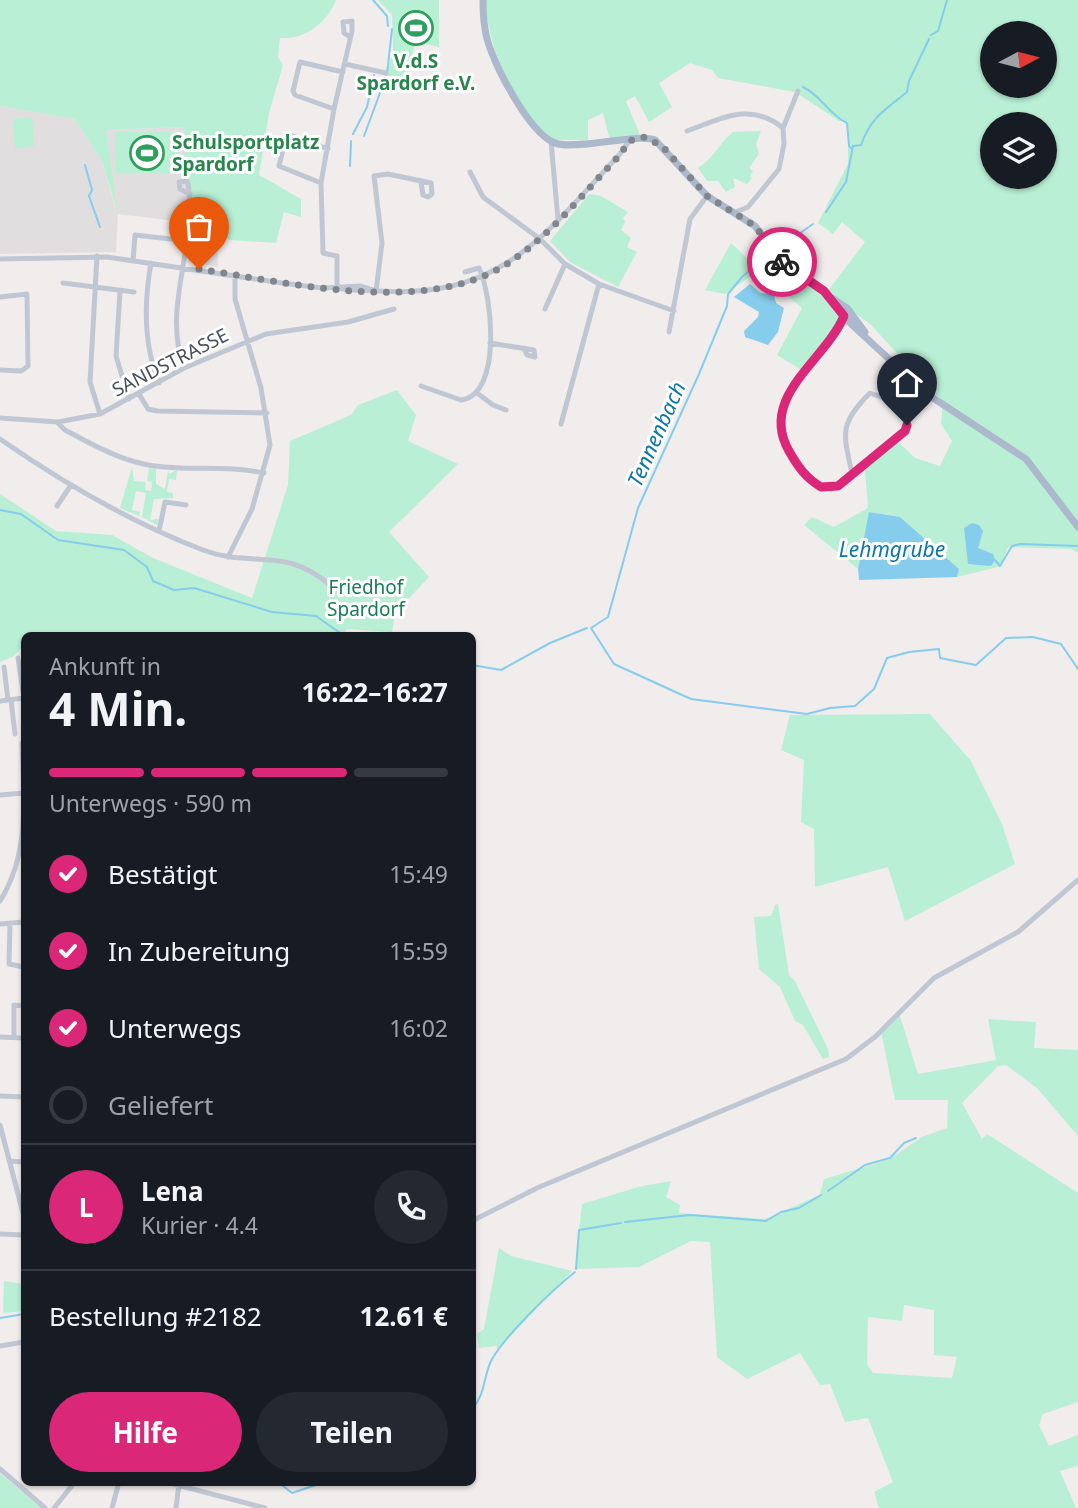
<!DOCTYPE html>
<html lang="de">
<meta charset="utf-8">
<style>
:root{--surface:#171b24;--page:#242831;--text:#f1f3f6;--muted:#9ea1a6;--line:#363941;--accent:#db2777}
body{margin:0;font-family:"Noto Sans",sans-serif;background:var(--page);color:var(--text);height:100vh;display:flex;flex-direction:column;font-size:26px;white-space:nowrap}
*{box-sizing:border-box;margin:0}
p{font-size:23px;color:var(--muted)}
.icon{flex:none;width:38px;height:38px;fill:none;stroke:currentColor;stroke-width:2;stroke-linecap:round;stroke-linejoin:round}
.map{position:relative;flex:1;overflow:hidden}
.side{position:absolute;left:21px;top:632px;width:455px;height:854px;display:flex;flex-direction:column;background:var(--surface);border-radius:10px;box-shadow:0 2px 5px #0004}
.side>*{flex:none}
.needle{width:46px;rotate:83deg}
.fabs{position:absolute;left:980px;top:21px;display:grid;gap:14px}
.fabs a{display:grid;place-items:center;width:77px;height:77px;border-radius:50%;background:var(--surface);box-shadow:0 2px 5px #0004;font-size:35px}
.pin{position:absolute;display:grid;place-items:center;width:60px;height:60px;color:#fff;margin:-72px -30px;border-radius:50% 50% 50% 0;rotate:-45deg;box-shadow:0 0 7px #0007}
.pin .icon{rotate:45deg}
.courier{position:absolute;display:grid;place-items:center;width:70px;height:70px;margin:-35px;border:5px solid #db2777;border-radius:50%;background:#fff;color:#222;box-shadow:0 2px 9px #0007}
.headline em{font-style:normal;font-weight:700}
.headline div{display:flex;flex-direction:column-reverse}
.headline{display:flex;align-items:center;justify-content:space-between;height:119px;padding:0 28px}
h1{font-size:46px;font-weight:700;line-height:52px}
.bar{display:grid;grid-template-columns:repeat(4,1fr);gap:10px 7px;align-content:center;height:84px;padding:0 28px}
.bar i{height:9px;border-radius:5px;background:var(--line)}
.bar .selected{background:var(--accent)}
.bar p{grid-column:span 4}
.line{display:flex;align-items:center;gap:18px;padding:0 28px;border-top:2px solid var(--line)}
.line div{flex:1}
.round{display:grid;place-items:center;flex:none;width:74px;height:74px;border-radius:37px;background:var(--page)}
ol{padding:0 28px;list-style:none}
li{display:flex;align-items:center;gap:21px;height:77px}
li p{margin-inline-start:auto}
li .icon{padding:7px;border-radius:50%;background:var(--accent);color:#fff;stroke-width:4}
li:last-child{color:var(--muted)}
li i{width:38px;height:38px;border:4px solid var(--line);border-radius:50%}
.primary-button{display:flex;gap:14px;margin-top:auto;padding:14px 28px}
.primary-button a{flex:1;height:80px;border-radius:42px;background:var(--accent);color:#fff;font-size:28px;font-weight:700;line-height:80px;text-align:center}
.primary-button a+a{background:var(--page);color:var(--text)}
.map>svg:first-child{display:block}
</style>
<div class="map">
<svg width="1078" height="1508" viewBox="0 0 1078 1508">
<rect width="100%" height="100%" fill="#f0edec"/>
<path fill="#e1dedf" d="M 0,106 L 75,119 L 102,161 L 116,210 L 106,130 L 185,127 L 191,223 L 118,214 L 116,252 L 0,254 Z
M 195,224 L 217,226 L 218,267 L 188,262 Z"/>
<path fill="#b9efd4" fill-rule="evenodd" d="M 0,0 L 336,0 C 327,23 304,40 280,38 L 278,57 L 283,65 L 269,113 L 259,175 L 301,199 L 301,217 L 284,212 L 276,243 L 229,240 L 217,226 L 191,223 L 184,127 L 106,130 L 118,214 L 102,161 L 75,119 L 0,106 Z
M 378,0 L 439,0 L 439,47 L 416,42 L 403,81 L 386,75 L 393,52 L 392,15 Z
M 485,0 L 1078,0 L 1078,553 L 1071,549 L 1008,547 L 1001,566 L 957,577 L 959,569 L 900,517 L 870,512 L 858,569 L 804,525 L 812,517 L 834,527 L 868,508 L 865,469 L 898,442 L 915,458 L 940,466 L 952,441 L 941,424 L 943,401 L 892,355 L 909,366 L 870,324 L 848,308 L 849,312 L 844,313 L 803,371 L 777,355 L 802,308 L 758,271 L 725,294 L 705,290 L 731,243 L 753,264 L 778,252 L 827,292 L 865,242 L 842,222 L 833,234 L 818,223 L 848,164 L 848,121 L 839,121 L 795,92 L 718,78 L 712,70 L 690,63 L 659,83 L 672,107 L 649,122 L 635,96 L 626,101 L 640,135 L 610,140 L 603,113 L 588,120 L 588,140 L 550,140 C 513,102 489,52 485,0 ZM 992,33 L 1045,33 L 1045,86 L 992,86 ZM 992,124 L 1045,124 L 1045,177 L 992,177 Z
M 32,117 L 34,146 L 15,148 L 13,119 Z
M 761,131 L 756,144 L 759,154 L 749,168 L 753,171 L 750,176 L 752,178 L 747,184 L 733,178 L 735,187 L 726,192 L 718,181 L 707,181 L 698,168 C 717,155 718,144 733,132 Z
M 115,132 L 179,132 L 180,173 L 116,173 Z
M 589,194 L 601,196 L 628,212 L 623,218 L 625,222 L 621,230 L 631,238 L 627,247 L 637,252 L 618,287 L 570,262 L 550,241 Z
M 397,390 L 416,415 L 408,441 L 458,464 L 389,532 L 429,577 L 395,613 L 392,632 L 347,629 L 343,635 L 24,635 L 24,645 L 14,656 L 0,662 L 0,494 L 56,531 L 112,535 L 153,558 L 252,598 L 288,485 L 290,441 L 351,415 L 358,405 Z
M 132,467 L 134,481 L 146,482 L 145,490 L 151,491 L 152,482 L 147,481 L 149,468 L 156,469 L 156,484 L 165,489 L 168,470 L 169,474 L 177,470 L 176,480 L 169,479 L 167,492 L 173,493 L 173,498 L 154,499 L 150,520 L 159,519 L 157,525 L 142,517 L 146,493 L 136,491 L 132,510 L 140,512 L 139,516 L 120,508 Z
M 930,714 L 971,761 L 1002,824 L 1015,864 L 905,921 L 888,867 L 815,887 L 814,829 L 801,822 L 804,760 L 781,750 L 790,715 Z
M 778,904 L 789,975 L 795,981 L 828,1049 L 829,1057 L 823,1059 L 803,1025 L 795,1021 L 780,987 L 759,969 L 754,917 L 771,916 L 775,905 Z
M 899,1013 L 918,1074 L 996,1060 L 988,1019 L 1036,1022 L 1034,1048 L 1078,1050 L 1078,1136 L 1037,1088 L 1006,1065 L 998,1066 L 962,1103 L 982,1139 L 987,1134 L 1078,1193 L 1078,1402 L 1043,1414 L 1039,1425 L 1049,1446 L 1078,1435 L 1078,1466 L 1060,1471 L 1076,1508 L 879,1508 L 874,1492 L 893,1482 L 868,1418 L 845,1422 L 830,1384 L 820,1385 L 800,1353 L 747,1379 L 717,1357 L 710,1242 L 691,1241 L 639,1267 L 575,1269 L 582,1204 L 642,1186 L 671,1181 L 666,1197 L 680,1205 L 679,1213 L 765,1219 L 820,1195 L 824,1179 L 888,1160 L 922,1137 L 947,1128 L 948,1100 L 895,1100 L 881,1031 ZM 904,1305 L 934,1310 L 934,1355 L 957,1357 L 952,1378 L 873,1373 L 867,1364 L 868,1317 L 902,1321 Z
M 499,1248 L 511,1256 L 572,1271 L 497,1350 L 497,1346 L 479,1348 L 477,1334 L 484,1329 Z
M 4,1281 L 24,1284 L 24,1311 L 3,1313 Z
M 0,1473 L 41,1508 L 0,1508 Z"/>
<path fill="#86ccec" d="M 750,284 L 760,293 L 774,294 L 776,303 L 784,308 L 778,332 L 768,345 L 745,337 L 744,331 L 758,317 L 759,312 L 734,297 Z
M 869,512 L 900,517 L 959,569 L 957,577 L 859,580 L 858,569 Z
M 972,523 L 979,525 L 983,531 L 978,548 L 993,554 L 995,560 L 991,566 L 968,564 L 964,528 Z"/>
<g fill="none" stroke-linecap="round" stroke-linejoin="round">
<path stroke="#86ccec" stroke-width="2" d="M 373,0 L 387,16 L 388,26
M 931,35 L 938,31 L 947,0
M 803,87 C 822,96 829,115 847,123 L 849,146 L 852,149
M 353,134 L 367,107 L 374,75
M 364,136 L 387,74 L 392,29
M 85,165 L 92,190 L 89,196 L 100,227
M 350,166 L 351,141
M 826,212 L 846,182 L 853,146 L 861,145 C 870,118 886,109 907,92 L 909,81 L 929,39
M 779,248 L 813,224
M 764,258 L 742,277 L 728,294 L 727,306 L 699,374 L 638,508 L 608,617 L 591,628 L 614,664 L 691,699 L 807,714 L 830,708 L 855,706 L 874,689 L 887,658 L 909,652 L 939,649 L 940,658 L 976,665 L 1006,638 L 1033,637 L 1061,644 L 1078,669
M 0,510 L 21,514 L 58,540 L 124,550 L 147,567 L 153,581 L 174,590 L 194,588 L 272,612 L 316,616 L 343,635
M 995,560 L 1000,566 L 1012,546 L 1020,544 L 1078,546
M 472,665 L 501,670 L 550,643 L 587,628
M 828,1191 L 865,1165 L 890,1158 L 904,1143 L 916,1138
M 625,1222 L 690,1215 L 766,1221 L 781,1212 L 799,1208 L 821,1195
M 576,1269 L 579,1230 L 621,1223
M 0,1318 L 24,1314
M 472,1409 C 486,1394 483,1376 492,1359 C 507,1334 551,1291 575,1272
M 278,1482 L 292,1493 L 325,1482"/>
<path stroke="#c0c7d2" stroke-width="5" d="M 345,64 L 386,73
M 334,109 L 295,95 L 293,91 L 300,62 L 343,72
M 687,131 C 721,119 750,101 783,128
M 551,141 L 558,220
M 470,172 L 483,197 L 540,239 L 565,264 L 599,284 L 674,311
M 321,183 L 279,166 L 287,134 L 328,149
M 736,212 L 748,207 L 779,169 L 784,144 L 783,128 L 798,91
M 97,256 L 90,382 L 100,414
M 0,259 L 107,257 L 282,283 L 323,288 L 361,286 L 376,291
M 133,261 L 135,235 L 188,241
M 151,263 C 144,302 144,346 159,383
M 63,283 L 134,292
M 337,288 C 352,291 365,290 380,291 C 502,299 544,235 620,154 L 629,141
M 337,288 L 337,256 L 323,253 L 321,183 L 334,109 L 352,31 L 352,21 L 343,22 L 344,33 L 350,37
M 120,291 L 116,356 L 129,399
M 376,291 L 382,243 L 374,176 L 388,174 L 431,183 L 432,194 L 428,197 L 423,195 L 421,182
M 0,297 L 27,294 L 28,366 L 21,371 L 0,370
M 545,309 L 565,264
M 844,316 C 820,373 750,396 797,465 C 805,476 816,488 831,489 L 841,484 L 905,431 L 907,421 L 884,398 L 870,393 C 839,424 843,433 852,473
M 669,332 L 690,219 L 707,196
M 490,343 L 534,350 L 535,357 L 527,355 L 524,349
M 184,368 C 165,316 188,267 189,213 C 189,202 191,191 187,181 L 179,182 L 180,189 L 190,194
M 421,386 L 461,400 C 503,394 492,295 479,268 L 465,272
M 477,393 L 493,405 L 506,410
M 139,394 L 148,409 L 157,411 L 267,413
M 0,418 L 58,422 L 100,414 L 184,368 L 266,334 L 348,322 L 394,309
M 58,423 L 65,430 C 93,445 123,462 155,466 C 191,471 227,465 264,473
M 561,424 L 599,284
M 0,439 C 62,482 132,523 203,550 C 253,569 283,545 330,585
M 57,506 L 71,485
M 159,531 L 165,502 L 186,505
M 228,557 L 252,509 L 270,445 L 261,388 L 235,299 L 235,275
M 18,658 L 24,698
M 4,667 L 8,700
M 11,700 L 15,734
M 0,701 L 24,698
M 0,795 L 24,793
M 0,901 C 30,853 24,798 22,743 L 24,743
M 10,923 L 9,964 L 24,967
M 0,924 L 24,922
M 0,1037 L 24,1038
M 14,1037 L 14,1005 L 24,1006
M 0,1096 L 24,1097
M 0,1125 L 24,1217
M 9,1161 L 24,1162
M 472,1221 L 537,1188 L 846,1059 L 875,1037 L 934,978 L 1018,932 L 1078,880
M 0,1234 L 24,1235
M 24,1278 L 24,1277
M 0,1346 L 24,1342
M 0,1469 L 45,1508
M 166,1482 L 265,1508
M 54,1508 L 75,1482
M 112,1508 L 119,1482
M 176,1508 L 179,1483"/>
<path stroke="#acb9cc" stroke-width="7" d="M 483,0 C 483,16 484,33 490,48 C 499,73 532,138 558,144 C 582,149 639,133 655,140 L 707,196 L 755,226 L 782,261 L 824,291 L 850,323 L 927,394 L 1026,459 L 1078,527
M 832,298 L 848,309 L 865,332"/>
</g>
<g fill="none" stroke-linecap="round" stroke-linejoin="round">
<path stroke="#81868d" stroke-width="7" stroke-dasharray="0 12.6" d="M 199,269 C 291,283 429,317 510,262 C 552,234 585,191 620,155 L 629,141 L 645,137 L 662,146 L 707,196 L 755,226 L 782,262"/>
<path stroke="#db2777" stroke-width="9" d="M 782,262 L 824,291 L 844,316 C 825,361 758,397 789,451 C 798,467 806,478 821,487 L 838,486 L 905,431 L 907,425"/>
</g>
<defs>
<g id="stadium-ring" transform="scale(1.75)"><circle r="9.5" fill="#fff" stroke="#2e9e5b" stroke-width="1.5"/><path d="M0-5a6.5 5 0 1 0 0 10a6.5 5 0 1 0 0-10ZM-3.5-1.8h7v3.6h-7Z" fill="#2e9e5b"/></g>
</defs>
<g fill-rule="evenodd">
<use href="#stadium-ring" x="416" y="28"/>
<use href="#stadium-ring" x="147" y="153"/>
</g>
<g text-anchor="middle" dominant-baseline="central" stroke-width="6" stroke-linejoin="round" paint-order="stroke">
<g font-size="19" font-weight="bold" fill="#27864d" stroke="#fff">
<text x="416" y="61">V.d.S<tspan x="416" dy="22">Spardorf e.V.</tspan></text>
<text x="172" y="142" text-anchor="start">Schulsportplatz<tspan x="172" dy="22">Spardorf</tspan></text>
</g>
<g font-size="19" fill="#454e5a" stroke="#fff">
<text transform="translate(170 362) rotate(-27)">SANDSTRASSE</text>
</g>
<g font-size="19" fill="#157c53" stroke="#fff">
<text x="366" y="587">Friedhof<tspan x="366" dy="22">Spardorf</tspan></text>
</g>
<g font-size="21" font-style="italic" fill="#0b76a8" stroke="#fff">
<text transform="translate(656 434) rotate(-66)">Tennenbach</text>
<text x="892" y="549">Lehmgrube</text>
</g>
</g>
</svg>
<div class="fabs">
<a><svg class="needle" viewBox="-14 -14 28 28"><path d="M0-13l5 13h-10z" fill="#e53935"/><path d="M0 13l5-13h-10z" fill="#9ea1a6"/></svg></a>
<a><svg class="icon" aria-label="layers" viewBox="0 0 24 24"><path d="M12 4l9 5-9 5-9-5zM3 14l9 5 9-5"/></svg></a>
</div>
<div class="pin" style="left:199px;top:269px;background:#ea580c"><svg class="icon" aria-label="bag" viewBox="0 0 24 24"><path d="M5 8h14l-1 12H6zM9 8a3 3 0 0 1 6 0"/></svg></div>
<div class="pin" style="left:907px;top:425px;background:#1f2937"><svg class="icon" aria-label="home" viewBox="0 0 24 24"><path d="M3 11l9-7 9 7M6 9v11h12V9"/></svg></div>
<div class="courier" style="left:782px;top:262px"><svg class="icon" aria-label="bike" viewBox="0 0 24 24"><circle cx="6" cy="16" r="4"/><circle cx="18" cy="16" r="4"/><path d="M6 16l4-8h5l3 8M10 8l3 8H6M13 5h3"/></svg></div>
<section class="side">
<div class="headline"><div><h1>4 Min.</h1><p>Ankunft in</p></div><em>16:22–16:27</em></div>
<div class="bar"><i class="selected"></i><i class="selected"></i><i class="selected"></i><i></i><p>Unterwegs · 590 m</p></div>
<ol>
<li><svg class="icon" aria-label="check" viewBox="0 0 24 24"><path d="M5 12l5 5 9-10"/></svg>Bestätigt<p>15:49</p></li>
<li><svg class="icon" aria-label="check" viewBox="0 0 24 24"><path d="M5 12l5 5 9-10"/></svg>In Zubereitung<p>15:59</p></li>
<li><svg class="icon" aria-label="check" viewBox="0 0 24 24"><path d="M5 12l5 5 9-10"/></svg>Unterwegs<p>16:02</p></li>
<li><i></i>Geliefert</li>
</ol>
<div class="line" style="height:126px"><b class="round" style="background:var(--accent);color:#fff">L</b><div><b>Lena</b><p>Kurier · 4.4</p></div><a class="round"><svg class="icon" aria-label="phone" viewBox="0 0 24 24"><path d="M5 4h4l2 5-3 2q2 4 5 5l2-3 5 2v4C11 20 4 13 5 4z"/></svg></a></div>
<div class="line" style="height:91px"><div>Bestellung #2182</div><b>12.61 €</b></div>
<div class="primary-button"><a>Hilfe</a><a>Teilen</a></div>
</section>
</div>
